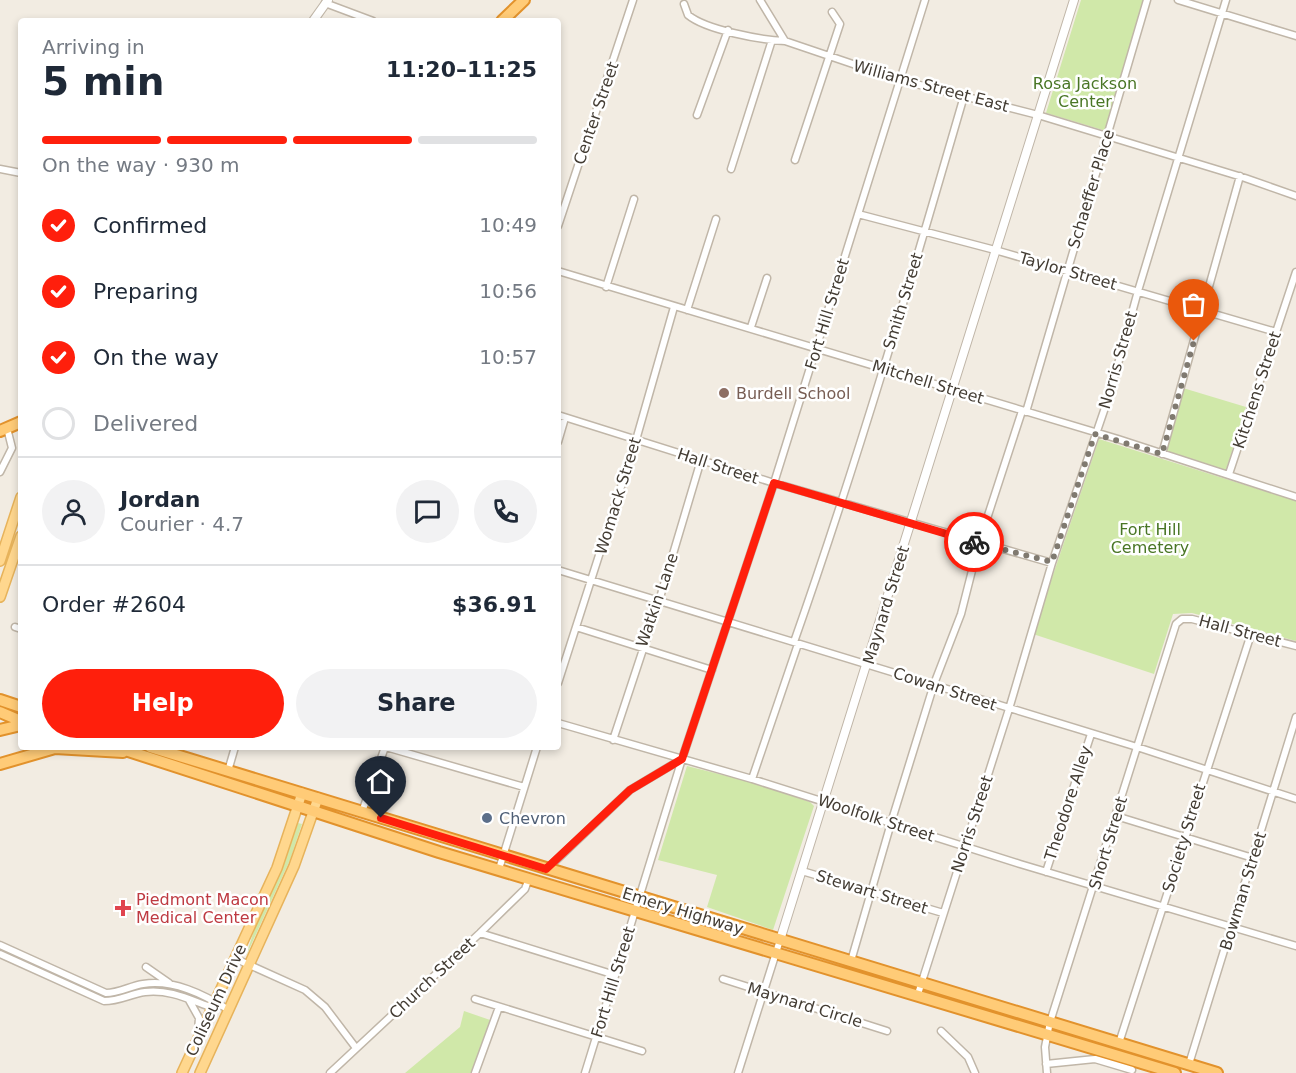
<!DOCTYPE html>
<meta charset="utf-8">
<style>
:root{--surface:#fff;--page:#f2f2f3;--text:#1f2937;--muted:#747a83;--line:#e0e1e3;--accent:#ff1f0c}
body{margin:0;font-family:"DejaVu Sans",sans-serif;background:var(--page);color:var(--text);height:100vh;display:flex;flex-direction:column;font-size:22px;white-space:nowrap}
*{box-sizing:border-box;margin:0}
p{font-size:20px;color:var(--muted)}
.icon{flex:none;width:33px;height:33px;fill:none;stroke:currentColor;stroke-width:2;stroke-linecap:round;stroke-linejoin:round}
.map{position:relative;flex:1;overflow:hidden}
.panel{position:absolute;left:18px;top:18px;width:543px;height:732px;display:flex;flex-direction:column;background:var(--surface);border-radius:6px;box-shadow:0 3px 9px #0003}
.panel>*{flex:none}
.pin{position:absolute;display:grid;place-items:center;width:51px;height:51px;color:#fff;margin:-62px -26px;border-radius:50% 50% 50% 0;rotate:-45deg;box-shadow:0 0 6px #0007}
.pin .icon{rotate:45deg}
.courier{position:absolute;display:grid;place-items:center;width:60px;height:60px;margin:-30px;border:4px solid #ff1f0c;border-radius:50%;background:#fff;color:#222;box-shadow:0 2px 8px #0007}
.summary em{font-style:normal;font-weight:800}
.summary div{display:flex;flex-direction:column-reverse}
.summary{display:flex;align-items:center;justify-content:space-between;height:102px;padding:0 24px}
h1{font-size:39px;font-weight:800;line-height:45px}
.bar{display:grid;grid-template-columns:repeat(4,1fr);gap:9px 6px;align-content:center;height:72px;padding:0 24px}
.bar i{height:8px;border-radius:4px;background:var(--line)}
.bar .on{background:var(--accent)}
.bar p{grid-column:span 4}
.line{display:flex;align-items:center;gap:15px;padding:0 24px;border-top:2px solid var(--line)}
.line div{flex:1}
.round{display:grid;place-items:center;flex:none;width:63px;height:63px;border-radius:32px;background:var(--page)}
ol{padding:0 24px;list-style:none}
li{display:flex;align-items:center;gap:18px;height:66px}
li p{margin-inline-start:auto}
li .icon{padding:6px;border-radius:50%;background:var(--accent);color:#fff;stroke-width:4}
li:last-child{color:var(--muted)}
li i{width:33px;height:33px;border:3px solid var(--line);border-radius:50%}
.cta{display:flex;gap:12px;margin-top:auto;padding:12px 24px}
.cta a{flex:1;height:69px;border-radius:36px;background:var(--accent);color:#fff;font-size:24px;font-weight:800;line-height:69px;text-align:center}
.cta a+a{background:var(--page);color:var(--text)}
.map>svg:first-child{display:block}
</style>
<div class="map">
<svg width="1296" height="1073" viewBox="0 0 1296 1073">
<rect width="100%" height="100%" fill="#f2ece2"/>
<path fill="#d0e8a9" d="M 1081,0 L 1144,0 L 1106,131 L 1046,113 Z
M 1183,388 L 1246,407 L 1226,470 L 1166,452 Z
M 1099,439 L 1296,501 L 1296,641 L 1192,613 L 1173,614 L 1154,674 L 1033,634 Z
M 687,766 L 751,782 L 810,802 L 814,806 L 773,930 L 707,907 L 717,875 L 658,860 Z
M 298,823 L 302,824 L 290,860 L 246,956 L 256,924 L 284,862 Z
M 464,1011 L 493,1021 L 471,1073 L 405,1073 L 460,1027 Z"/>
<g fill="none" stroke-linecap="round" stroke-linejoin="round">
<g stroke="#c0b6a8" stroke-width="9">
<path id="minor" d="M 760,0 L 785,41 L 900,80 L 1038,115 L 1245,178 L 1296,196
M 1178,0 L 1296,36
M 325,3 L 373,21
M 684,4 L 688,15 C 706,30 761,40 785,41
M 697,115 L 728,30
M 795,160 L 840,24 L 832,12
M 0,169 L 21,173
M 731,169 L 772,40
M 858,214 L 995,250 L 1276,332
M 558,226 L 633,0
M 558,271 L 1118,439 L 1296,497
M 606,287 L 634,199
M 687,310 L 716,219
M 751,327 L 767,278
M 1026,412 L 1147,0
M 558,415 L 774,483 L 1052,563
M 558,442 L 565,418
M 1162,454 L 1240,176
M 0,472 L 12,448 L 7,428
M 1229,474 L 1296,272
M 558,570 L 1137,747 L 1296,799
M 15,627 L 21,629
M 576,627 L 712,670
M 794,642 C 857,463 911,279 964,96
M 558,683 L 636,440 L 674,307
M 558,723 L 752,779 L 1020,864 L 1296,946
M 613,740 L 659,601 L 701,460
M 386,747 L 524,787
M 228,771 L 235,747
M 752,779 L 798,644
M 362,812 L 385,747
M 1116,816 L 1253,858
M 499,869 L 537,747
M 547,869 L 630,790 L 682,759
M 802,871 L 943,913
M 1046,872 L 1091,734
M 480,933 L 615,975
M 0,945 L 106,993 C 119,993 130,986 143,984 C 173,979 203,994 229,1010
M 0,954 L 104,1001 C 120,1001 130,994 145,992 C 170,989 190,1000 213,1008
M 234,958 L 305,990 L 325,1007 L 356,1048
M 851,961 L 891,823 L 934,684 L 961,614 L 979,543 L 1022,411
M 146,967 L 169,983
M 723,979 L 887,1031
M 918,994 L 1009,709 L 1052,563 L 1110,393 L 1138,291 L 1226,0
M 475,999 L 642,1051
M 189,1000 L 199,1018 L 198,1032
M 941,1031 L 968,1057 L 975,1073
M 1119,1043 L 1251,634
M 1046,1064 L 1095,1059 L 1132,1070
M 1189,1064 L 1296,717
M 330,1073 L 480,933 L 525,889 L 529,878
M 475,1073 L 499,1007
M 585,1073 L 682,759 L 774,483 L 925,0
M 738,1073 L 780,940
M 1047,1073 L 1045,1047 L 1050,1022 L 1176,624 L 1182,619 L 1192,619 L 1296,646"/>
</g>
<g stroke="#c0b6a8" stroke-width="10">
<path id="tertiary" d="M 313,21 L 328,0
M 780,940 L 1074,0"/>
</g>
<g stroke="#e7b35b" stroke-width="12">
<path id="primary" d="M 0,561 L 21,497
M 0,597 L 21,536
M 182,1073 L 277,868 L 302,793
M 200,1073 L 294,866 L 318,798"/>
</g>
<g stroke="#e2922c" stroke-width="14">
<path id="trunk" d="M 502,21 L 524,0
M 0,431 L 21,422
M 0,700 L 21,707
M 0,712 L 21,721
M 0,730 L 21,725
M 116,747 L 439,852 L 1175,1073
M 150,747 L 1217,1073
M 0,764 L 55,748 L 123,752"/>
</g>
<use href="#minor" stroke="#fff" stroke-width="6"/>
<use href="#tertiary" stroke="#fff" stroke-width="8"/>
<use href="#primary" stroke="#ffd78e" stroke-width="9"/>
<use href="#trunk" stroke="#ffcb77" stroke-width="10"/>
</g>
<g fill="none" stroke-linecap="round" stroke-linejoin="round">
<path stroke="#807a70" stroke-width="6" stroke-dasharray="0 10.8" d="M 974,542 L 1052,562 L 1095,434 L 1162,454 L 1194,341"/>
<path stroke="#ff1f0c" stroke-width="8" d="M 381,818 L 546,869 L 630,790 L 682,759 L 774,483 L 974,542"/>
</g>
<circle fill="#8d6e63" stroke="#fff" stroke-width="2" cx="724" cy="393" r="6"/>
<circle fill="#5c6f8a" stroke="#fff" stroke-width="2" cx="487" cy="818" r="6"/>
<path fill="#e0444e" stroke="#fff" stroke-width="2" d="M120 899h6v6h6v6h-6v6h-6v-6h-6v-6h6z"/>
<g text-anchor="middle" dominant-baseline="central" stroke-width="5" stroke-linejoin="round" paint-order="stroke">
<g font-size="16" fill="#497625" stroke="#fff">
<text x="1085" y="83">Rosa Jackson<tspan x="1085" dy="18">Center</tspan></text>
<text x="1150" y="529">Fort Hill<tspan x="1150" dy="18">Cemetery</tspan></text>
</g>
<g font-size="16" fill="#433c33" stroke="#fff">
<text transform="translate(931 86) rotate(15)">Williams Street East</text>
<text transform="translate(596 113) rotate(-71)">Center Street</text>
<text transform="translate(1091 189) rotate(-73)">Schaeffer Place</text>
<text transform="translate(1068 271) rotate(16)">Taylor Street</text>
<text transform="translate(903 301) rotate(-73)">Smith Street</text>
<text transform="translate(827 314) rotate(-73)">Fort Hill Street</text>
<text transform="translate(1118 360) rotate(-74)">Norris Street</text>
<text transform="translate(928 382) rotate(17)">Mitchell Street</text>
<text transform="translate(1257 390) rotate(-72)">Kitchens Street</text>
<text transform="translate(718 466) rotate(18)">Hall Street</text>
<text transform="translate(618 496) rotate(-73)">Womack Street</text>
<text transform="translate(657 600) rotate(-71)">Watkin Lane</text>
<text transform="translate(886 605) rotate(-73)">Maynard Street</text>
<text transform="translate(1240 631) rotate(15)">Hall Street</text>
<text transform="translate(945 689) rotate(18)">Cowan Street</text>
<text transform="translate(1068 803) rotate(-72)">Theodore Alley</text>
<text transform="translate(876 818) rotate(18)">Woolfolk Street</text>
<text transform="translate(972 824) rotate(-72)">Norris Street</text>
<text transform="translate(1184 838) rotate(-73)">Society Street</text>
<text transform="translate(1108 843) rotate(-73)">Short Street</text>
<text transform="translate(1243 891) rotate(-73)">Bowman Street</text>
<text transform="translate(872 892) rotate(17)">Stewart Street</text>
<text transform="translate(683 911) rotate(17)">Emery Highway</text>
<text transform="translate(432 978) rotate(-43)">Church Street</text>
<text transform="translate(613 982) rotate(-73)">Fort Hill Street</text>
<text transform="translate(216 1000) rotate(-65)">Coliseum Drive</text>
<text transform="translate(805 1005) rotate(17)">Maynard Circle</text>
</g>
<g font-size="16" fill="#785e54" stroke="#fff" text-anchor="start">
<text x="736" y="393">Burdell School</text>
</g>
<g font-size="16" fill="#4e5e75" stroke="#fff" text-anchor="start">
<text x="499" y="818">Chevron</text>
</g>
<g font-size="16" fill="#be3a42" stroke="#fff" text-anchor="start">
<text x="136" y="899">Piedmont Macon<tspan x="136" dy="18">Medical Center</tspan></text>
</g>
</g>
</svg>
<div class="pin" style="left:1194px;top:341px;background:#ea580c"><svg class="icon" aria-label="bag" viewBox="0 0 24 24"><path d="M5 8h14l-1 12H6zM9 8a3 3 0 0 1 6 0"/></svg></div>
<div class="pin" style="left:381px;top:818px;background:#1f2937"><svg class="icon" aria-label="home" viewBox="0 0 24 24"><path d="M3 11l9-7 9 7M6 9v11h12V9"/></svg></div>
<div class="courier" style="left:974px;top:542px"><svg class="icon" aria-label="bike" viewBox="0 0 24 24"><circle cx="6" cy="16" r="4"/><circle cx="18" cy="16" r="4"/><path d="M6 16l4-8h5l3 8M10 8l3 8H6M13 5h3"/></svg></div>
<section class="panel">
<div class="summary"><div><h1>5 min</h1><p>Arriving in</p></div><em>11:20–11:25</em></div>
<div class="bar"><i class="on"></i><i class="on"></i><i class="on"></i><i></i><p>On the way · 930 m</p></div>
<ol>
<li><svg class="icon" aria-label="check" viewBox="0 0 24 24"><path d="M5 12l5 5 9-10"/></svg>Confirmed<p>10:49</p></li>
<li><svg class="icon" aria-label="check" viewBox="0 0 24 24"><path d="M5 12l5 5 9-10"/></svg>Preparing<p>10:56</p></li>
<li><svg class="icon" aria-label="check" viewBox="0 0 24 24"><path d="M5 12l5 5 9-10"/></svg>On the way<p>10:57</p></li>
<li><i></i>Delivered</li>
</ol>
<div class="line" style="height:108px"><a class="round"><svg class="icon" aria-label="person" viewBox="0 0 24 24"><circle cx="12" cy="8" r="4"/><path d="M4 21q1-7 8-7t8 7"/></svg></a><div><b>Jordan</b><p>Courier · 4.7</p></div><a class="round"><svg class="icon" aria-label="chat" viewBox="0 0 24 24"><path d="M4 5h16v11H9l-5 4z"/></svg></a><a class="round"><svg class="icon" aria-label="phone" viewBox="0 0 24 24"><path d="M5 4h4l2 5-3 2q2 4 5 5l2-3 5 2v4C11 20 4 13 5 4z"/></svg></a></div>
<div class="line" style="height:78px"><div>Order #2604</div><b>$36.91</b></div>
<div class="cta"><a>Help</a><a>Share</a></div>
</section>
</div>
